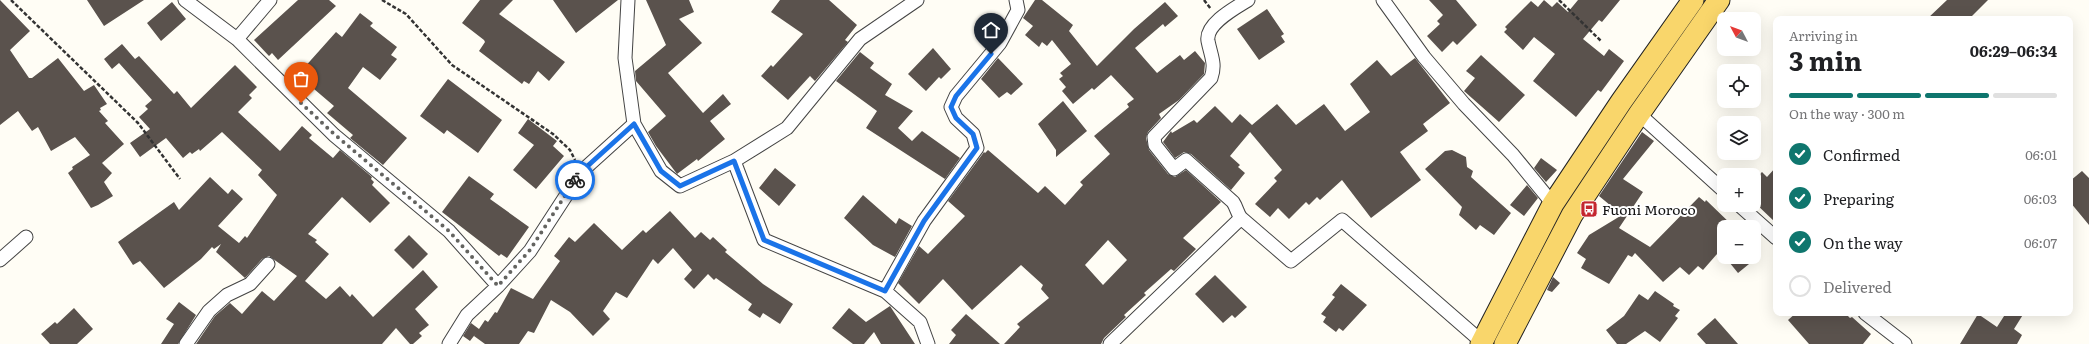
<!DOCTYPE html>
<meta charset="utf-8">
<style>
:root{--surface:#fff;--page:#f6f6f6;--text:#202124;--muted:#757577;--line:#e0e0e0;--accent:#0f766e}
body{margin:0;font-family:Literata,serif;background:var(--page);color:var(--text);height:100vh;display:flex;flex-direction:column;font-size:15px;white-space:nowrap}
*{box-sizing:border-box;margin:0}
p{font-size:13px;color:var(--muted)}
.icon{flex:none;width:22px;height:22px;fill:none;stroke:currentColor;stroke-width:2;stroke-linecap:round;stroke-linejoin:round}
.map{position:relative;flex:1;overflow:hidden}
.sheet{position:absolute;left:1773px;top:16px;width:300px;height:300px;display:flex;flex-direction:column;background:var(--surface);border-radius:8px;box-shadow:0 4px 16px #0002}
.sheet>*{flex:none}
.needle{width:26px;rotate:311deg}
.buttons{position:absolute;left:1717px;top:12px;display:grid;gap:8px}
.buttons a{display:grid;place-items:center;width:44px;height:44px;border-radius:8px;background:var(--surface);box-shadow:0 4px 16px #0002;font-size:20px}
.pin{position:absolute;display:grid;place-items:center;width:34px;height:34px;color:#fff;margin:-41px -17px;border-radius:50% 50% 50% 0;rotate:-45deg;box-shadow:0 0 4px #0007}
.pin .icon{rotate:45deg}
.courier{position:absolute;display:grid;place-items:center;width:40px;height:40px;margin:-20px;border:3px solid #1a73e8;border-radius:50%;background:#fff;color:#222;box-shadow:0 1px 5px #0007}
.overview em{font-style:normal;font-weight:700}
.overview div{display:flex;flex-direction:column-reverse}
.overview{display:flex;align-items:center;justify-content:space-between;height:68px;padding:0 16px}
h1{font-size:26px;font-weight:700;line-height:30px}
.bar{display:grid;grid-template-columns:repeat(4,1fr);gap:6px 4px;align-content:center;height:48px;padding:0 16px}
.bar i{height:5px;border-radius:3px;background:var(--line)}
.bar .selected{background:var(--accent)}
.bar p{grid-column:span 4}
ol{padding:0 16px;list-style:none}
li{display:flex;align-items:center;gap:12px;height:44px}
li p{margin-inline-start:auto}
li .icon{padding:4px;border-radius:50%;background:var(--accent);color:#fff;stroke-width:4}
li:last-child{color:var(--muted)}
li i{width:22px;height:22px;border:2px solid var(--line);border-radius:50%}
.map>svg:first-child{display:block}
</style>
<div class="map">
<svg width="2089" height="344" viewBox="0 0 2089 344">
<rect width="100%" height="100%" fill="#fffdf5"/>
<path fill="#5a524d" fill-rule="evenodd" d="M 0,0 L 30,31 L 10,50 L 29,78 L 32,78 L 58,58 L 84,91 L 94,85 L 107,104 L 100,108 L 101,110 L 99,111 L 108,121 L 105,123 L 124,144 L 102,163 L 112,173 L 104,182 L 113,196 L 98,205 L 91,208 L 68,173 L 73,169 L 72,167 L 90,155 L 75,137 L 51,151 L 38,127 L 32,131 L 18,111 L 0,125 Z
M 87,0 L 144,0 L 104,26 Z
M 298,0 L 329,0 L 336,6 L 278,60 L 272,53 L 269,56 L 254,40 Z
M 480,0 L 513,0 L 499,14 L 565,62 L 549,81 L 538,71 L 529,84 L 524,81 L 522,84 L 479,51 L 485,42 L 484,40 L 462,23 Z
M 553,0 L 618,0 L 576,33 Z
M 646,0 L 689,0 L 694,12 L 679,19 L 702,43 L 668,73 L 703,113 L 723,94 L 731,104 L 710,121 L 725,139 L 698,161 L 697,159 L 677,174 L 656,146 L 648,132 L 666,116 L 636,81 L 635,71 L 666,45 Z
M 780,0 L 829,0 L 857,25 L 845,40 L 848,42 L 815,81 L 810,76 L 788,100 L 761,76 L 771,65 L 773,67 L 803,34 L 771,12 Z
M 1035,0 L 1042,0 L 1073,25 L 1069,31 L 1097,66 L 1134,29 L 1165,2 L 1178,16 L 1165,27 L 1163,24 L 1135,48 L 1157,73 L 1180,55 L 1184,60 L 1195,51 L 1205,63 L 1204,74 L 1179,100 L 1159,114 L 1161,118 L 1148,132 L 1146,138 L 1149,150 L 1168,174 L 1175,177 L 1186,170 L 1221,202 L 1183,238 L 1196,249 L 1174,271 L 1171,269 L 1144,293 L 1146,295 L 1124,315 L 1126,317 L 1104,338 L 1101,344 L 1004,344 L 1020,327 L 1017,324 L 1049,298 L 1041,289 L 1043,285 L 1021,265 L 972,310 L 943,279 L 919,304 L 898,283 L 919,246 L 928,254 L 965,216 L 948,201 L 984,152 L 985,153 L 988,150 L 1038,193 L 1045,186 L 1065,205 L 1083,185 L 1080,182 L 1110,154 L 1094,136 L 1129,107 L 1127,104 L 1134,99 L 1111,75 L 1094,90 L 1092,88 L 1073,104 L 1062,91 L 1066,87 L 1059,79 L 1063,76 L 1060,73 L 1071,64 L 1052,40 L 1047,46 L 1042,42 L 1039,47 L 1025,35 L 1033,26 L 1023,18 ZM 1108,240 L 1127,260 L 1103,285 L 1085,265 Z
M 1429,0 L 1456,0 L 1477,25 L 1457,45 L 1453,41 L 1442,52 L 1427,36 L 1440,24 L 1437,21 L 1443,15 Z
M 1544,0 L 1552,7 L 1557,2 L 1568,12 L 1578,0 L 1620,0 L 1602,22 L 1599,20 L 1583,39 L 1604,56 L 1609,49 L 1624,61 L 1601,92 L 1598,90 L 1576,117 L 1533,81 L 1555,54 L 1534,37 L 1523,50 L 1504,32 L 1507,29 L 1505,27 L 1531,1 L 1538,7 Z
M 1947,0 L 1988,0 L 1969,19 L 1927,19 Z
M 172,2 L 186,19 L 161,41 L 147,23 Z
M 1267,9 L 1284,34 L 1281,36 L 1285,42 L 1259,60 L 1237,29 Z
M 360,13 L 373,23 L 370,26 L 397,47 L 391,55 L 397,59 L 380,80 L 363,67 L 348,88 L 407,138 L 383,165 L 350,138 L 353,135 L 327,113 L 334,106 L 314,89 L 310,93 L 294,79 L 336,32 L 342,37 Z
M 122,44 L 135,59 L 139,56 L 174,94 L 177,91 L 191,108 L 235,65 L 257,87 L 249,95 L 252,98 L 238,112 L 280,151 L 302,126 L 312,135 L 309,138 L 333,158 L 340,150 L 372,177 L 371,179 L 374,182 L 372,185 L 390,203 L 370,223 L 342,197 L 308,234 L 317,240 L 315,242 L 329,254 L 305,281 L 326,299 L 340,286 L 350,297 L 352,294 L 373,317 L 423,270 L 438,287 L 415,309 L 429,325 L 419,333 L 422,336 L 413,344 L 410,344 L 396,328 L 382,344 L 196,344 L 215,316 L 230,303 L 242,314 L 262,291 L 274,301 L 297,276 L 269,256 L 262,259 L 245,278 L 216,252 L 221,244 L 214,249 L 212,247 L 201,259 L 164,288 L 140,261 L 133,265 L 118,242 L 174,202 L 179,210 L 210,177 L 228,194 L 232,189 L 243,199 L 218,226 L 239,243 L 245,236 L 247,238 L 277,195 L 258,175 L 262,170 L 222,132 L 200,151 L 199,149 L 192,154 L 190,152 L 183,158 L 166,138 L 140,157 L 130,143 L 150,129 L 139,117 L 148,109 L 145,106 L 152,100 L 119,63 L 112,69 L 104,59 Z
M 933,48 L 951,69 L 941,79 L 939,77 L 926,91 L 908,74 Z
M 860,52 L 874,63 L 870,68 L 892,84 L 885,95 L 913,111 L 898,128 L 912,141 L 922,131 L 960,158 L 945,179 L 866,128 L 877,111 L 836,81 Z
M 1481,55 L 1525,95 L 1499,122 L 1464,91 L 1475,78 L 1466,71 Z
M 998,58 L 1023,84 L 1011,95 L 1007,92 L 999,98 L 981,79 Z
M 1415,58 L 1450,103 L 1423,124 L 1428,131 L 1400,152 L 1421,180 L 1371,218 L 1342,180 L 1320,200 L 1317,197 L 1309,205 L 1306,202 L 1289,219 L 1278,208 L 1270,217 L 1255,204 L 1277,181 L 1274,178 L 1282,170 L 1250,132 L 1230,156 L 1240,165 L 1238,167 L 1245,173 L 1231,190 L 1191,154 L 1184,152 L 1175,158 L 1163,142 L 1171,131 L 1172,133 L 1194,120 L 1197,123 L 1215,106 L 1232,123 L 1240,114 L 1252,125 L 1277,104 L 1296,125 L 1324,104 L 1345,131 L 1370,112 L 1350,84 L 1377,60 L 1391,76 Z
M 448,79 L 502,120 L 478,153 L 447,130 L 444,134 L 420,116 Z
M 1063,101 L 1087,131 L 1056,157 L 1056,150 L 1038,124 Z
M 528,119 L 557,141 L 553,146 L 564,156 L 536,189 L 513,170 L 534,145 L 518,133 Z
M 1642,132 L 1654,141 L 1623,179 L 1643,192 L 1619,228 L 1650,247 L 1699,197 L 1705,202 L 1706,200 L 1734,227 L 1724,227 L 1724,246 L 1703,270 L 1698,266 L 1689,275 L 1680,267 L 1663,282 L 1635,253 L 1632,257 L 1628,255 L 1609,284 L 1581,268 L 1586,259 L 1577,253 L 1589,235 L 1622,215 L 1599,196 Z
M 1452,150 L 1466,157 L 1467,167 L 1473,171 L 1471,177 L 1511,213 L 1494,235 L 1480,225 L 1476,230 L 1459,215 L 1462,207 L 1425,169 L 1445,151 Z
M 1541,158 L 1557,170 L 1546,182 L 1534,168 Z
M 1776,167 L 1776,223 L 1754,202 L 1754,180 L 1762,172 L 1767,177 Z
M 775,168 L 796,185 L 779,206 L 759,188 Z
M 2082,171 L 2089,178 L 2089,225 L 2070,202 L 2070,181 Z
M 469,176 L 494,194 L 490,199 L 529,227 L 507,258 L 501,254 L 499,256 L 442,212 Z
M 1527,185 L 1538,198 L 1524,216 L 1510,205 Z
M 863,195 L 896,224 L 899,218 L 912,226 L 895,257 L 873,245 L 844,218 Z
M 670,211 L 695,238 L 701,232 L 710,240 L 713,237 L 727,250 L 725,252 L 763,284 L 793,304 L 780,324 L 763,313 L 760,318 L 748,310 L 752,304 L 716,278 L 714,280 L 708,274 L 694,289 L 684,279 L 692,270 L 673,248 L 658,264 L 653,259 L 627,298 L 616,292 L 603,311 L 610,319 L 593,336 L 570,312 L 551,300 L 534,333 L 528,331 L 519,344 L 485,344 L 474,336 L 477,332 L 470,341 L 463,336 L 471,323 L 479,329 L 485,320 L 488,322 L 495,312 L 497,313 L 511,288 L 533,299 L 560,261 L 554,256 L 569,237 L 575,242 L 594,223 L 622,250 L 643,230 L 646,233 Z
M 409,235 L 428,254 L 413,269 L 394,250 Z
M 1725,257 L 1743,257 L 1749,264 L 1738,273 Z
M 1215,275 L 1247,307 L 1235,318 L 1232,315 L 1223,323 L 1195,294 Z
M 1553,277 L 1560,283 L 1552,292 L 1547,290 Z
M 1341,284 L 1367,305 L 1343,331 L 1339,328 L 1336,332 L 1323,322 L 1326,317 L 1321,314 L 1335,297 L 1332,295 Z
M 1655,291 L 1674,304 L 1673,306 L 1680,310 L 1675,316 L 1678,318 L 1660,342 L 1645,331 L 1626,344 L 1617,344 L 1606,330 L 1624,316 L 1639,294 L 1648,300 Z
M 179,302 L 196,315 L 178,344 L 161,344 L 174,324 L 166,319 Z
M 890,306 L 915,344 L 881,344 L 874,332 L 864,344 L 853,344 L 832,328 L 849,308 L 866,322 Z
M 74,308 L 93,329 L 77,344 L 50,344 L 41,334 L 55,322 L 57,324 Z
M 1796,313 L 1845,313 L 1850,318 L 1852,317 L 1871,334 L 1863,344 L 1809,344 L 1788,320 Z
M 2006,313 L 2024,313 L 2014,329 L 2022,335 L 2017,344 L 1960,344 L 1978,314 L 1997,327 Z
M 966,314 L 1000,344 L 949,344 L 956,335 L 951,330 Z
M 1715,318 L 1738,344 L 1706,344 L 1697,334 Z"/>
<g fill="none" stroke-linecap="round" stroke-linejoin="round">
<g stroke="#444" stroke-width="15">
<path id="minor" d="M 185,0 L 237,39
M 270,0 L 237,39 L 334,135 L 449,231 L 498,286
M 628,0 L 625,58 L 634,124 L 661,171 L 680,186 L 734,161 L 764,240 L 885,291 L 920,322 L 928,344
M 1383,0 L 1424,57 L 1464,104 L 1513,155 L 1553,204
M 1639,114 L 1724,191
M 734,161 L 787,128 L 860,39 L 917,0
M 1739,205 L 1776,238
M 1241,218 L 1291,261 L 1342,220 L 1482,342
M 0,260 L 26,237
M 885,291 L 924,221 L 977,148 L 973,134 L 956,118 L 951,107 L 956,96 L 1000,43 L 1018,10 L 1016,0
M 1865,313 L 1905,344
M 186,344 L 209,311 L 227,295 L 250,284 L 268,264
M 449,344 L 467,315 L 498,286 L 530,251 L 582,171 L 634,124
M 1110,344 L 1241,218 C 1237,213 1237,208 1233,202 L 1186,160 L 1174,169 L 1155,145 L 1154,137 L 1211,78 C 1216,64 1211,56 1208,41 C 1205,24 1235,8 1248,0"/>
</g>
<g stroke="#222" stroke-width="23">
<path id="primary" d="M 1481,344 L 1553,204 L 1621,102 L 1693,0
M 1505,344 L 1572,215 L 1639,114 L 1719,0"/>
</g>
<path stroke="#333" stroke-width="2.5" stroke-dasharray="4 2" stroke-linecap="butt" d="M 11,0 L 138,123 L 180,179
M 382,0 L 406,14 L 452,65 L 553,134 L 570,150 L 575,160
M 1204,0 L 1211,9
M 1559,0 L 1601,41"/>
<use href="#minor" stroke="#fff" stroke-width="13"/>
<use href="#primary" stroke="#f9d66b" stroke-width="21"/>
</g>
<g fill="none" stroke-linecap="round" stroke-linejoin="round">
<path stroke="#646461" stroke-width="4" stroke-dasharray="0 7.2" d="M 301,103 L 334,134 L 449,231 L 498,286 L 530,250 L 575,180"/>
<path stroke="#1a73e8" stroke-width="5" d="M 575,180 L 582,171 L 634,124 L 661,171 L 680,186 L 734,161 L 764,240 L 885,291 L 924,221 L 977,148 L 973,134 L 956,118 L 951,107 L 956,96 L 991,54"/>
</g>
<defs>
<g id="bus-square" transform="scale(0.9)"><rect x="-9" y="-9" width="18" height="18" rx="4" fill="#c4262e" stroke="#fff"/><path d="M-5-6H5V4H4V6H2V4H-2V6H-4V4H-5ZM-3.5-4V0h7V-4ZM-3.5 1.2v1.5H-2V1.2ZM2 1.2v1.5H3.5V1.2Z" fill="#fff"/></g>
</defs>
<g fill-rule="evenodd">
<use href="#bus-square" x="1589" y="209"/>
</g>
<g text-anchor="middle" dominant-baseline="central" stroke-width="4" stroke-linejoin="round" paint-order="stroke">
<g font-size="14" fill="#111" stroke="#fff" text-anchor="start">
<text x="1602" y="209">Fuoni Moroco</text>
</g>
</g>
</svg>
<div class="buttons">
<a><svg class="needle" viewBox="-14 -14 28 28"><path d="M0-13l5 13h-10z" fill="#e53935"/><path d="M0 13l5-13h-10z" fill="#757577"/></svg></a>
<a><svg class="icon" aria-label="locate" viewBox="0 0 24 24"><circle cx="12" cy="12" r="6"/><path d="M12 2v4M12 18v4M2 12h4M18 12h4"/></svg></a>
<a><svg class="icon" aria-label="layers" viewBox="0 0 24 24"><path d="M12 4l9 5-9 5-9-5zM3 14l9 5 9-5"/></svg></a>
<a>+</a>
<a>−</a>
</div>
<div class="pin" style="left:301px;top:103px;background:#ea580c"><svg class="icon" aria-label="bag" viewBox="0 0 24 24"><path d="M5 8h14l-1 12H6zM9 8a3 3 0 0 1 6 0"/></svg></div>
<div class="pin" style="left:991px;top:54px;background:#1f2937"><svg class="icon" aria-label="home" viewBox="0 0 24 24"><path d="M3 11l9-7 9 7M6 9v11h12V9"/></svg></div>
<div class="courier" style="left:575px;top:180px"><svg class="icon" aria-label="bike" viewBox="0 0 24 24"><circle cx="6" cy="16" r="4"/><circle cx="18" cy="16" r="4"/><path d="M6 16l4-8h5l3 8M10 8l3 8H6M13 5h3"/></svg></div>
<section class="sheet">
<div class="overview"><div><h1>3 min</h1><p>Arriving in</p></div><em>06:29–06:34</em></div>
<div class="bar"><i class="selected"></i><i class="selected"></i><i class="selected"></i><i></i><p>On the way · 300 m</p></div>
<ol>
<li><svg class="icon" aria-label="check" viewBox="0 0 24 24"><path d="M5 12l5 5 9-10"/></svg>Confirmed<p>06:01</p></li>
<li><svg class="icon" aria-label="check" viewBox="0 0 24 24"><path d="M5 12l5 5 9-10"/></svg>Preparing<p>06:03</p></li>
<li><svg class="icon" aria-label="check" viewBox="0 0 24 24"><path d="M5 12l5 5 9-10"/></svg>On the way<p>06:07</p></li>
<li><i></i>Delivered</li>
</ol>
</section>
</div>
